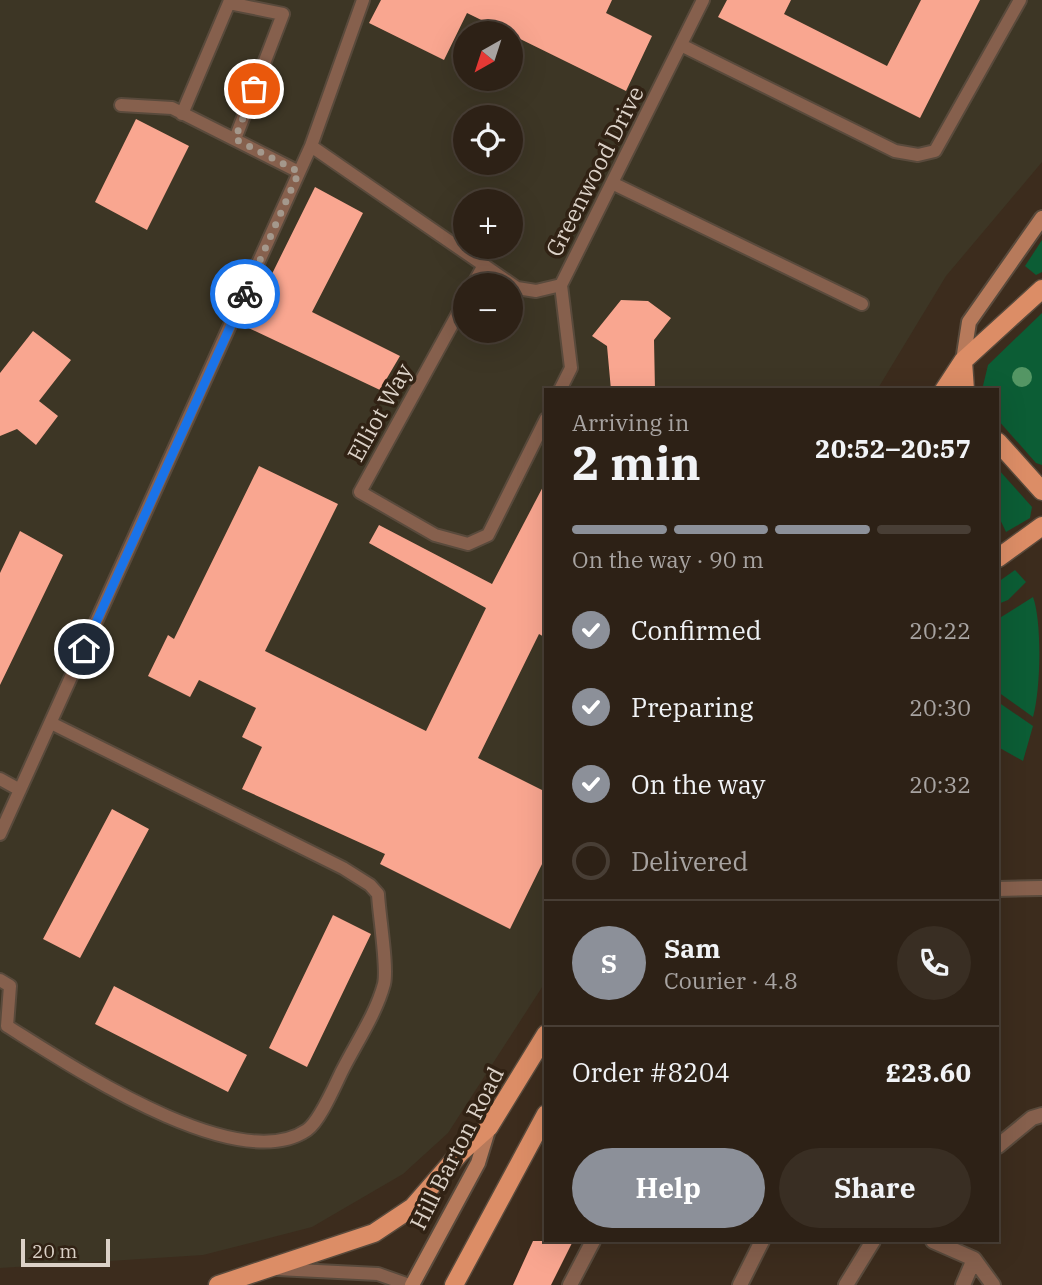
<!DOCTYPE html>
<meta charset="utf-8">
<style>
:root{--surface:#2d2116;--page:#392e23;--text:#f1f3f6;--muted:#a7a3a1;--line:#483e35;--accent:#8c9099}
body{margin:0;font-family:"IBM Plex Serif",serif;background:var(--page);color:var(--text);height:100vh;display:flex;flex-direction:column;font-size:26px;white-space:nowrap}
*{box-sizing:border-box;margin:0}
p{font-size:23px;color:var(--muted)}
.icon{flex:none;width:38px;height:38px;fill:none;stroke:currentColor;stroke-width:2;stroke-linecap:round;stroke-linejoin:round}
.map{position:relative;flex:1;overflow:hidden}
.sheet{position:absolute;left:544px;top:388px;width:455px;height:854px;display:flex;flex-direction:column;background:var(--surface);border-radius:0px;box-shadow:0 7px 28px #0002,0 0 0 2px var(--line)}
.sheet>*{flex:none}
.needle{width:46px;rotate:219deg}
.tools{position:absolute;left:453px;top:21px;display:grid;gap:14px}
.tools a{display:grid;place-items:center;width:70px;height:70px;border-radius:50%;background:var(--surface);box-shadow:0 7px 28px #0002,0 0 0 2px var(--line);font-size:35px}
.scale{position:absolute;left:21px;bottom:18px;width:89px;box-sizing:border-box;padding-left:7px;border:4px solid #dcd2c8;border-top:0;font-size:19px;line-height:24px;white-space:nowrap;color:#dcd2c8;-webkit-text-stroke:5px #312214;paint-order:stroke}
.pin{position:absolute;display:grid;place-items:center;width:60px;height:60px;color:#fff;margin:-30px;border:4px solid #fff;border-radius:50%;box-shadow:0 2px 7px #0007}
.courier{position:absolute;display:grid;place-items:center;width:70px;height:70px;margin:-35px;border:5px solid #1a73e8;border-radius:50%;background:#fff;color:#222;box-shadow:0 2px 9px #0007}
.overview em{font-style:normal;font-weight:700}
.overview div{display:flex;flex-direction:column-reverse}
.overview{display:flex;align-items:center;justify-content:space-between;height:119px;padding:0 28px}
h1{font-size:46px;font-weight:700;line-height:52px}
.bar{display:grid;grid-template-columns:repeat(4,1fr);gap:10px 7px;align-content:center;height:84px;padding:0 28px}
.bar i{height:9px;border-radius:5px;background:var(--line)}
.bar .selected{background:var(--accent)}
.bar p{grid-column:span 4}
.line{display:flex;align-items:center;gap:18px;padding:0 28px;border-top:2px solid var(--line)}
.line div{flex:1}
.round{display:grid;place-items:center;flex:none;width:74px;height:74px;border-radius:37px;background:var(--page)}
ol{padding:0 28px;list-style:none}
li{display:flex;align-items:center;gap:21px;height:77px}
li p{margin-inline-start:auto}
li .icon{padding:7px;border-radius:50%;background:var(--accent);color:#fff;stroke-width:4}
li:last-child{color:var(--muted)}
li i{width:38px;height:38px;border:4px solid var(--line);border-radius:50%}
.button{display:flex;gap:14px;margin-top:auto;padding:14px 28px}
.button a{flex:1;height:80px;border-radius:42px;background:var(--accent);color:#fff;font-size:28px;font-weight:700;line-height:80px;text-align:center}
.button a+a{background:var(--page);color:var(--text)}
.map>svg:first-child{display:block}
</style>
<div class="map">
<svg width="1042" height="1285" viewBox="0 0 1042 1285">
<rect width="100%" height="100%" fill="#3c2c1d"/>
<path fill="#3d3625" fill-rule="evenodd" d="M 0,0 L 1042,0 L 1042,162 L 946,276 L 877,390 L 546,390 L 546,981 L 448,1133 L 403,1174 L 312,1227 L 203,1255 L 0,1268 ZM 466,33 L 511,33 L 511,79 L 466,79 ZM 466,117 L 511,117 L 511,163 L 466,163 ZM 466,201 L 511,201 L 511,247 L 466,247 ZM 466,285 L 511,285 L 511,331 L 466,331 Z"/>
<path fill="#0c5d35" d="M 1042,240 L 1042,272 L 1036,275 L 1025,266 Z
M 1042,313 L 1042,465 L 1036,463 L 998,420 L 998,390 L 982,390 L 988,365 Z
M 998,469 L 1032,507 L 1030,518 L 1006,532 L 998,515 Z
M 1015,570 L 1026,582 L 1008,600 L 998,604 L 998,582 Z
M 1033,597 C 1042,621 1041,688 1033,717 L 998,692 L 998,619 Z
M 998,702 L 1033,726 L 1023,761 L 998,747 Z"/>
<path fill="#f9a690" d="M 381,0 L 612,0 L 606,13 L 652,36 L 626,91 L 467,13 L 444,60 L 369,23 Z
M 727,0 L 791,0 L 784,14 L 887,66 L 921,0 L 980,0 L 920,118 L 718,17 Z
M 136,119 L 189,146 L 147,230 L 95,202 Z
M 315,187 L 363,213 L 312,312 L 400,356 L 380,390 L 240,324 L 258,286 L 265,288 Z
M 621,300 L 648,301 L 671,318 L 654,340 L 655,390 L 611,390 L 607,346 L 592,336 Z
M 33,331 L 71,360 L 39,401 L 58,416 L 36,445 L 17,429 L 0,436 L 0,373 Z
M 259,466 L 338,504 L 265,651 L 426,731 L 486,608 L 369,543 L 379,525 L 492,584 L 546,481 L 546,638 L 539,634 L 478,758 L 546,792 L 546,856 L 510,929 L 380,864 L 385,854 L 242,789 L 262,747 L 242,737 L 256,708 L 199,680 L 190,697 L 148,676 L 168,635 L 174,639 Z
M 20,531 L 63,555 L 0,685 L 0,573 Z
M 112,809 L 149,829 L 80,958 L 43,939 Z
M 333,915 L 371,934 L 307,1067 L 269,1048 Z
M 114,986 L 247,1055 L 228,1092 L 95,1024 Z
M 533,1241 L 573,1241 L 551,1285 L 513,1285 Z"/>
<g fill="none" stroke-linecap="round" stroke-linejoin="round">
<g stroke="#594a3c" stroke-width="16">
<path id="lane" d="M 681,45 L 895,151 L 918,155 L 935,151 L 1020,0
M 121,105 L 172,108 L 299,172
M 182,114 L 229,3 L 283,14 L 235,139
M 311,146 L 517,288 L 536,291 L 561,285 L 703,0
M 612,183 L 862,304
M 473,285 L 484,265
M 466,299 L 360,492 L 435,535 L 468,544 L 488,535 L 546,419
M 560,390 L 571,368 L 561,285
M 0,779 L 20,790
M 0,834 L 311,146 L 363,0
M 0,980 L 10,986 L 7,1026 C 68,1064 237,1178 307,1130 C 320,1121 335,1085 342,1071 C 356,1043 376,1014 384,984 C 388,967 379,915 378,894 L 370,885 L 343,868 L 51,723
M 277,1269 L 378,1274 L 409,1285"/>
</g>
<g stroke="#594a3c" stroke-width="18">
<path id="street" d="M 998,889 L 1042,888
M 998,1146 L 1032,1118 L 1042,1115
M 933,1241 L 974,1259 L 993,1285
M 570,1285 L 593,1241
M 740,1285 L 762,1241
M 846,1285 L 873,1241
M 963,1285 L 974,1259"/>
</g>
<g stroke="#594a3c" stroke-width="18">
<path id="secondary" d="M 963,361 L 969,322 L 1042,218
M 412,1285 L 478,1163 L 489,1127"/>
</g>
<g stroke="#594a3c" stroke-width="21">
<path id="primary" d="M 963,361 L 965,390
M 944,390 L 963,361 L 1042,289
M 998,442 L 1042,491
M 998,558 L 1042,526
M 218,1285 L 374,1233 L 413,1207 L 460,1153 L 489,1127 L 546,1034
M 454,1285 L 546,1114"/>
</g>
<use href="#lane" stroke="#86604d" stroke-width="12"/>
<use href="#street" stroke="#86604d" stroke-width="14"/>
<use href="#secondary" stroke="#b77a5b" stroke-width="14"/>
<use href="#primary" stroke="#dc8d66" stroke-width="18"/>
</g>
<circle fill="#549664" cx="1022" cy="377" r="10"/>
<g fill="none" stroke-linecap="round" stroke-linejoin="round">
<path stroke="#a4988c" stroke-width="7" stroke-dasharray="0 12.6" d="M 245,294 L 299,172 L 235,139 L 254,89"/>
<path stroke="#1a73e8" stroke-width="9" d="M 84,649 L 245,294"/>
</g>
<g text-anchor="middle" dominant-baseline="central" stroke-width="7" stroke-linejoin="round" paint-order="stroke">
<g font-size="23" fill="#dcd2c8" stroke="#312214">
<text transform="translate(594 171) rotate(-63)">Greenwood Drive</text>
<text transform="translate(379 412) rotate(-61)">Elliot Way</text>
<text transform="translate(456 1148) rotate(-63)">Hill Barton Road</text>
</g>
</g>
</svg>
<div class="tools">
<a><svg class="needle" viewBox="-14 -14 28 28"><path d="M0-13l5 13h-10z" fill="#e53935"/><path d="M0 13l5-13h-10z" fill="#a7a3a1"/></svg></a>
<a><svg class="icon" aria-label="locate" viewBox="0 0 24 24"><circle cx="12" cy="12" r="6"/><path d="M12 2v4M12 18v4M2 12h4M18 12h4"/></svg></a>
<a>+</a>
<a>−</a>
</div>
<div class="scale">20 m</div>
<div class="pin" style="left:254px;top:89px;background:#ea580c"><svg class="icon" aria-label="bag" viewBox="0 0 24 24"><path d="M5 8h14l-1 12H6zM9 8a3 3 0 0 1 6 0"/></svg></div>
<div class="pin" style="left:84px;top:649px;background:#1f2937"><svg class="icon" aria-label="home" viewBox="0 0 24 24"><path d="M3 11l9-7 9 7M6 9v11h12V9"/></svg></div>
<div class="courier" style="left:245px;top:294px"><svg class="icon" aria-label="bike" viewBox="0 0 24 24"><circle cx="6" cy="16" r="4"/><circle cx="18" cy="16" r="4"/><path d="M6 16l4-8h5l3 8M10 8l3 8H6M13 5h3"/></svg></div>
<section class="sheet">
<div class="overview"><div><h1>2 min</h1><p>Arriving in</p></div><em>20:52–20:57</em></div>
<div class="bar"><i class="selected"></i><i class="selected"></i><i class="selected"></i><i></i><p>On the way · 90 m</p></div>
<ol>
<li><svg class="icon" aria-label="check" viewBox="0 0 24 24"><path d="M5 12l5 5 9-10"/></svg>Confirmed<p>20:22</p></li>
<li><svg class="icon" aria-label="check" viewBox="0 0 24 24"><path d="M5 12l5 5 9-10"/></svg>Preparing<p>20:30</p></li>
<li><svg class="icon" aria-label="check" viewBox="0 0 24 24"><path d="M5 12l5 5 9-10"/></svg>On the way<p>20:32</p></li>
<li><i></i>Delivered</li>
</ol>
<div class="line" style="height:126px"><b class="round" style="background:var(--accent);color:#fff">S</b><div><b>Sam</b><p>Courier · 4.8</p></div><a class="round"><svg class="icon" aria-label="phone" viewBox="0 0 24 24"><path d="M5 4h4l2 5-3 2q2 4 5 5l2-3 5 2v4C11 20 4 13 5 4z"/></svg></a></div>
<div class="line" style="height:91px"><div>Order #8204</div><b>£23.60</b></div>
<div class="button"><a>Help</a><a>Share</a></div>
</section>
</div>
